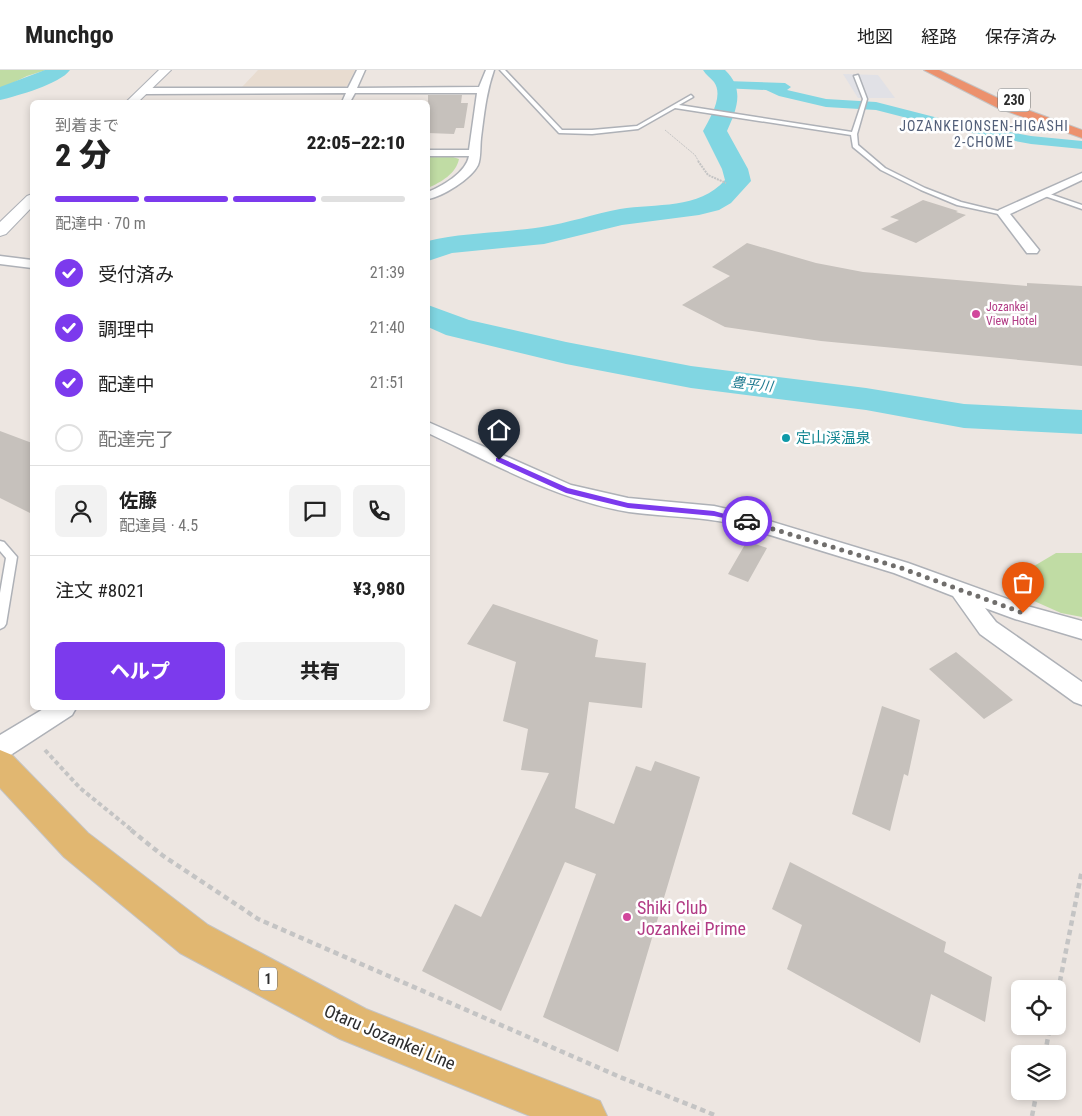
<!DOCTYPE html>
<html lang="ja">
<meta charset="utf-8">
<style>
:root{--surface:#fff;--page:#f2f2f2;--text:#222;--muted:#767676;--line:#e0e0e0;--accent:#7c3aed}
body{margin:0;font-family:"Roboto Condensed","Noto Sans JP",sans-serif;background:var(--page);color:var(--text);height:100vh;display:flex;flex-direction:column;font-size:19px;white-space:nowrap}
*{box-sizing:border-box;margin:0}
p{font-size:16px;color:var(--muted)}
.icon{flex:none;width:28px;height:28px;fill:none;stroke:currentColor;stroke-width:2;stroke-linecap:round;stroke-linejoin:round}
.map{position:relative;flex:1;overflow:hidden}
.sheet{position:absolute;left:30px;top:30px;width:400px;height:610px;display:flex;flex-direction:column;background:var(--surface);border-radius:8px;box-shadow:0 2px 8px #0003}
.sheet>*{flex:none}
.controls{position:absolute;left:1011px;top:910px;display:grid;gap:10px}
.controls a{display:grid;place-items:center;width:55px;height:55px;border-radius:8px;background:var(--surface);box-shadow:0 2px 8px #0003;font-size:25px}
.pin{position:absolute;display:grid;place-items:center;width:42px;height:42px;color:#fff;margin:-51px -21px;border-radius:50% 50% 50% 0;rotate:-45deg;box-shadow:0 0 5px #0007}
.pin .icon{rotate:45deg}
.courier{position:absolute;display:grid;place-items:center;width:50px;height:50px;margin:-25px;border:4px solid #7c3aed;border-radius:50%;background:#fff;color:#222;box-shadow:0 1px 6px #0007}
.summary em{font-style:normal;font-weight:800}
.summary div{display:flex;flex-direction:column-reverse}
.summary{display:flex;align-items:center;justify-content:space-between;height:85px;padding:0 25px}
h1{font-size:32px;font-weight:800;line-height:38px}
.bar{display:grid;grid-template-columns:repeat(4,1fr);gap:8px 5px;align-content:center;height:60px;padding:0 25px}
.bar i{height:6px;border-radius:4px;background:var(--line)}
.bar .on{background:var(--accent)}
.bar p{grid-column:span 4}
.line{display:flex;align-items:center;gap:12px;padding:0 25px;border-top:1px solid var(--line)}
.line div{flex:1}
.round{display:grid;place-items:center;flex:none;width:52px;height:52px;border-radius:8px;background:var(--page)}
ol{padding:0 25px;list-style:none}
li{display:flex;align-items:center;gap:15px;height:55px}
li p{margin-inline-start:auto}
li .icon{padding:5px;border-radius:50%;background:var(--accent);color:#fff;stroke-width:4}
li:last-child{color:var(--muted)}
li i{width:28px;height:28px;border:2px solid var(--line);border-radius:50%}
.primary-button{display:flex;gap:10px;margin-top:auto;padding:10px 25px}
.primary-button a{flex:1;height:58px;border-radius:8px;background:var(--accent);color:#fff;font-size:20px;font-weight:800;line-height:58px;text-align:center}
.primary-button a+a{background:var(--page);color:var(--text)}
header{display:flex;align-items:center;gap:30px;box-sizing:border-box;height:70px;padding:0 25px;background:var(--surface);border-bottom:1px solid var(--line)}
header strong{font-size:24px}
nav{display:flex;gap:28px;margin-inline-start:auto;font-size:18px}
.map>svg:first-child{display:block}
</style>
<header>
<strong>Munchgo</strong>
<nav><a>地図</a><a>経路</a><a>保存済み</a></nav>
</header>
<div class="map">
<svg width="1082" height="1046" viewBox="0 0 1082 1046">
<rect width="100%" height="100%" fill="#ede6e1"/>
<path fill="#e1e1e6" d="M 843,4 L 878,5 L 895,28 L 858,28 Z"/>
<path fill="#e8dcd0" d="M 258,0 L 355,0 L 347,16 L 341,18 L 242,17 Z"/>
<path fill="#c0dca4" d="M 0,0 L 46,0 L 27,6 L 0,19 Z
M 428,87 L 453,87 L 459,89 C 456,104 441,112 428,118 Z
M 1056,483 L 1082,483 L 1082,547 L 1061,543 L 1025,527 L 1024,502 Z"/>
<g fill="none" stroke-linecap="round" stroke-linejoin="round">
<path fill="#81d6e2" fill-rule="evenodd" d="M 726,11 L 785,13 L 791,17 L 787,20 L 826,29 L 876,32 L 950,51 L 1031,66 L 1082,71 L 1082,79 L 1031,74 L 950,59 L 876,40 L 826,37 L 779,26 L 766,20 L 722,18 L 720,15 Z"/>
<path fill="#81d6e2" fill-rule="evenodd" d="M 45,0 L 70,0 C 60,14 17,26 0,30 L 0,17 Z
M 703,0 L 725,0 C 745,19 737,39 727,61 L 748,99 L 751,111 L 731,133 L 719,140 L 699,145 L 622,155 L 544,174 L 452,183 L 428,191 L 428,171 C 465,162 503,163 542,157 C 568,153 594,144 620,139 C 656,133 699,140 725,110 L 722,99 L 703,61 C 710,48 724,26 714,12 C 711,8 706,5 703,0 Z
M 428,235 L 469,250 L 566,272 L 691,296 L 866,318 L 964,334 L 1082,340 L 1082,364 L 964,358 L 866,340 L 691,318 L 566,294 L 446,265 L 428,257 Z"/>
</g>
<path fill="#c6c1bc" d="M 428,25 L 462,25 L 461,33 L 468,33 L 464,58 L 456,58 L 454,64 L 428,63 Z
M 923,130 L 958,141 L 956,142 L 966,145 L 916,173 L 881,159 L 899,150 L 890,147 Z
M 747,173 L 816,193 L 863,202 L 1027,216 L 1027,213 L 1082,216 L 1082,296 L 821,271 L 725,257 L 682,235 L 730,206 L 712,197 Z
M 0,361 L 32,373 L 32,444 L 0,428 Z
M 747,471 L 767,478 L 748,512 L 728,504 Z
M 493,534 L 598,570 L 595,587 L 646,593 L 642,638 L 589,632 L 575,738 L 614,754 L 636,696 L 651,701 L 655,691 L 700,707 L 618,982 L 543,947 L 596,804 L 565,792 L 501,941 L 422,901 L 455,834 L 481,847 L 549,703 L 521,700 L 528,659 L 503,651 L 516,592 L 467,574 Z
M 956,582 L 1013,630 L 984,649 L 929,599 Z
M 882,636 L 920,650 L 908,706 L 904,704 L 890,761 L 852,744 Z
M 790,792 L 946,872 L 944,882 L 992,907 L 985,952 L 931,924 L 920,973 L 787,899 L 802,855 L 772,839 Z"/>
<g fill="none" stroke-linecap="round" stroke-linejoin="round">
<g stroke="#aeb1b7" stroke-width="3">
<path id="lane" d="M 500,0 L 505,0 L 562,60 L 592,60 L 637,56 L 691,25 L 693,27 L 679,35 L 852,62 L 863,29 L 854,6 L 858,5 L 867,29 L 857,64 L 858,75 L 885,98 L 925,118 L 961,132 L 1006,143 L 1003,145 L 957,135 L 921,120 L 881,100 L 853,77 L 851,65 L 675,38 L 638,59 L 592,64 L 559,63 Z
M 1044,122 L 1082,135 L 1082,139 L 1042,125 L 1041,124 Z
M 0,471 L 4,472 L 17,487 L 6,554 L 4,557 L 0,559 L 0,523 L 6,488 L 0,481 Z"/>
</g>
<g stroke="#aeb1b7" stroke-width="3">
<path id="street" d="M 357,0 L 365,0 L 357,18 L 479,17 L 486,0 L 494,0 C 486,23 484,45 481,68 C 480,77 481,88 478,95 C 471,109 442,127 428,129 L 428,122 C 442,116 466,103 469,86 L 428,86 L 428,80 L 469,80 L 477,23 L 355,23 L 350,32 L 342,32 L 346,23 L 144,24 L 139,21 L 144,18 L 348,18 Z
M 1082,103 L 1082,110 L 1010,144 L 1039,180 L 1037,183 L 1027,183 L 997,143 L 999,140 Z
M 0,186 L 32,190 L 32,198 L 0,194 Z
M 428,352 L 571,415 L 628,428 L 714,436 L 736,441 L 908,493 L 1027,536 L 1082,551 L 1082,569 L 1015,549 L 985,538 L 996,552 L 1082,612 L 1082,635 L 1074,632 L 980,564 L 953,526 L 894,503 L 734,454 C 699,446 664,447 629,442 C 557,430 492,393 428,363 Z
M 45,638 L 76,638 L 72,645 L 9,686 L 0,689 L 0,665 Z"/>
</g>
<g stroke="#aeb1b7" stroke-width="2">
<path id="secondary" d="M 159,0 L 171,0 L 138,32 L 126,32 Z
M 32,124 L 32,137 L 6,164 L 0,166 L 0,152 L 27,126 Z"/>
</g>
<g stroke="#c4c4c4" stroke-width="2">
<path id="primary" d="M 0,680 L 12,685 L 88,763 L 208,855 L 366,939 L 600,1031 L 607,1046 L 530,1046 L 340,969 L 180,883 L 64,787 L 0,718 Z"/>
</g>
<g stroke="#c4c4c4" stroke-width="2">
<path id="highway" d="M 924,0 L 939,0 L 1006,32 L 1082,60 L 1082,68 L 998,38 Z"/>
</g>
<path stroke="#c4c4c4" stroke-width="1" stroke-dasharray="2 1" stroke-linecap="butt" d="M 665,60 L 695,85 L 699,92"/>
<path stroke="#c4c4c4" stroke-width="2" stroke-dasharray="2 1" stroke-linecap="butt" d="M 698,91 L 708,105 L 726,113"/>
<path stroke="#c4c4c4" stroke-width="4" stroke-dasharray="4.5 3" stroke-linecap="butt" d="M 45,680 L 80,718 L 133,761"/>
<path stroke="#c4c4c4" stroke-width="4.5" stroke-dasharray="5.5 4" stroke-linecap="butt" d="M 131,760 L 162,785 L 258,849 L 620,1007 L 717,1046
M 1058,921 L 1082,800
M 1045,984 L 1050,956
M 1032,1046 L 1037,1021"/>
<use href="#lane" fill="#fff" fill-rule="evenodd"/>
<use href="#street" fill="#fff" fill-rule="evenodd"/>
<use href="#secondary" fill="#fff" fill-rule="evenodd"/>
<use href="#primary" fill="#e1b771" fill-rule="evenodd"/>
<use href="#highway" fill="#ec916d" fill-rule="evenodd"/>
</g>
<path fill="#7c3aed" d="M 496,388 L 501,388 L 568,418 L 628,433 L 714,441 L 750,451 L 747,453 L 714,446 L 628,438 L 566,423 L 496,391 Z"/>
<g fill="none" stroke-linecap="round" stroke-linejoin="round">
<path stroke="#706e6c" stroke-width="5" stroke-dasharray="0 9" d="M 747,451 L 901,498 L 1023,543"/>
</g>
<g fill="#d1479c" stroke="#fff" stroke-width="2">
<circle cx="976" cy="244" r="5"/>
<circle cx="627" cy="847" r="5"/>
</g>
<circle fill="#0f9aa8" stroke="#fff" stroke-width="2" cx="786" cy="368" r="5"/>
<g text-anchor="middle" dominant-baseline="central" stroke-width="5" stroke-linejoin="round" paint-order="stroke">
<g font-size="12" fill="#b23c85" stroke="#fff" text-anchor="start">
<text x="986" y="237">Jozankei<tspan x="986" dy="14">View Hotel</tspan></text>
</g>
<g fill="#fff" stroke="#6c6c6c" stroke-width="1">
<rect x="998" y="18.5" width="32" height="23" rx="4"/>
<rect x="259" y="897.5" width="18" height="23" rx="4"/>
</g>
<g font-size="14" font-weight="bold" fill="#2d2d2d">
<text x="1014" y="30">230</text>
<text x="268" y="909">1</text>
</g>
<g font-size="14" letter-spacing="1" fill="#525f79" stroke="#fff">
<text x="984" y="56">JOZANKEIONSEN-HIGASHI<tspan x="984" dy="16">2-CHOME</tspan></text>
</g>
<g font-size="14" font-style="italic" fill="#1e7a90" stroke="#fff">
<text transform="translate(752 314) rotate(7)">豊平川</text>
</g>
<g font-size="15" fill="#0d838f" stroke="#fff" text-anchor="start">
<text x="796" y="368">定山渓温泉</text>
</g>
<g font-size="18" fill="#b23c85" stroke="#fff" text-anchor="start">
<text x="637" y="837">Shiki Club<tspan x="637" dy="21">Jozankei Prime</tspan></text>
</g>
<g font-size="18" fill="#2d2d2d" stroke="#fff">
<text transform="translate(390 967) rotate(23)">Otaru Jozankei Line</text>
</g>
</g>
</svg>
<div class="controls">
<a><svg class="icon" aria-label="locate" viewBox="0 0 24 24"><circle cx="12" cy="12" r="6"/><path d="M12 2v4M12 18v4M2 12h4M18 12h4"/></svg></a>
<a><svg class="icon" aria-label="layers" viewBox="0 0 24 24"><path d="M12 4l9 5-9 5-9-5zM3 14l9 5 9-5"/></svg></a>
</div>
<div class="pin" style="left:1023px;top:543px;background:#ea580c"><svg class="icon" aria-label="bag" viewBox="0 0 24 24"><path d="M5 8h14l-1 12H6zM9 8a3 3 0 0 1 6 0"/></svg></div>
<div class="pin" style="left:499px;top:390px;background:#1f2937"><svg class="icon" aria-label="home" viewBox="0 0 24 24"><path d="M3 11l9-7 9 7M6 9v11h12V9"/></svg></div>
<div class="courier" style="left:747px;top:451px"><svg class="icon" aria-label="car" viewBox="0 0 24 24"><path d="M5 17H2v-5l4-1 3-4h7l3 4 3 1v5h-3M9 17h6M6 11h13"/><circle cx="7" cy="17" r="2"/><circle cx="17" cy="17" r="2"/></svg></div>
<section class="sheet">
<div class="summary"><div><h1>2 分</h1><p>到着まで</p></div><em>22:05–22:10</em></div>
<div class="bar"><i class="on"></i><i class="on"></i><i class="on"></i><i></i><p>配達中 · 70 m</p></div>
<ol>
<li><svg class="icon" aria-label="check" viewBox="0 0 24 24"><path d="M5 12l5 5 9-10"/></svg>受付済み<p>21:39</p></li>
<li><svg class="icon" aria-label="check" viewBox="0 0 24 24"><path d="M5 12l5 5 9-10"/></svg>調理中<p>21:40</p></li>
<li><svg class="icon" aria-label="check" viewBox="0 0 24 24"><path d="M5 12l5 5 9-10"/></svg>配達中<p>21:51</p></li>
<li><i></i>配達完了</li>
</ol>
<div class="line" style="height:90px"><a class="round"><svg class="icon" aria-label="person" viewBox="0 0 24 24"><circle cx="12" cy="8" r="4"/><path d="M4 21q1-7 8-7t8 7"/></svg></a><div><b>佐藤</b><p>配達員 · 4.5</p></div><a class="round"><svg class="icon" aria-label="chat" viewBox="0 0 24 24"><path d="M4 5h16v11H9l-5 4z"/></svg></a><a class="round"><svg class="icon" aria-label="phone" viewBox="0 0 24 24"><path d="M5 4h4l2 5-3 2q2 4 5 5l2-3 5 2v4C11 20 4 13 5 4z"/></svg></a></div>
<div class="line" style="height:65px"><div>注文 #8021</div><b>¥3,980</b></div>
<div class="primary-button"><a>ヘルプ</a><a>共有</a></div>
</section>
</div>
